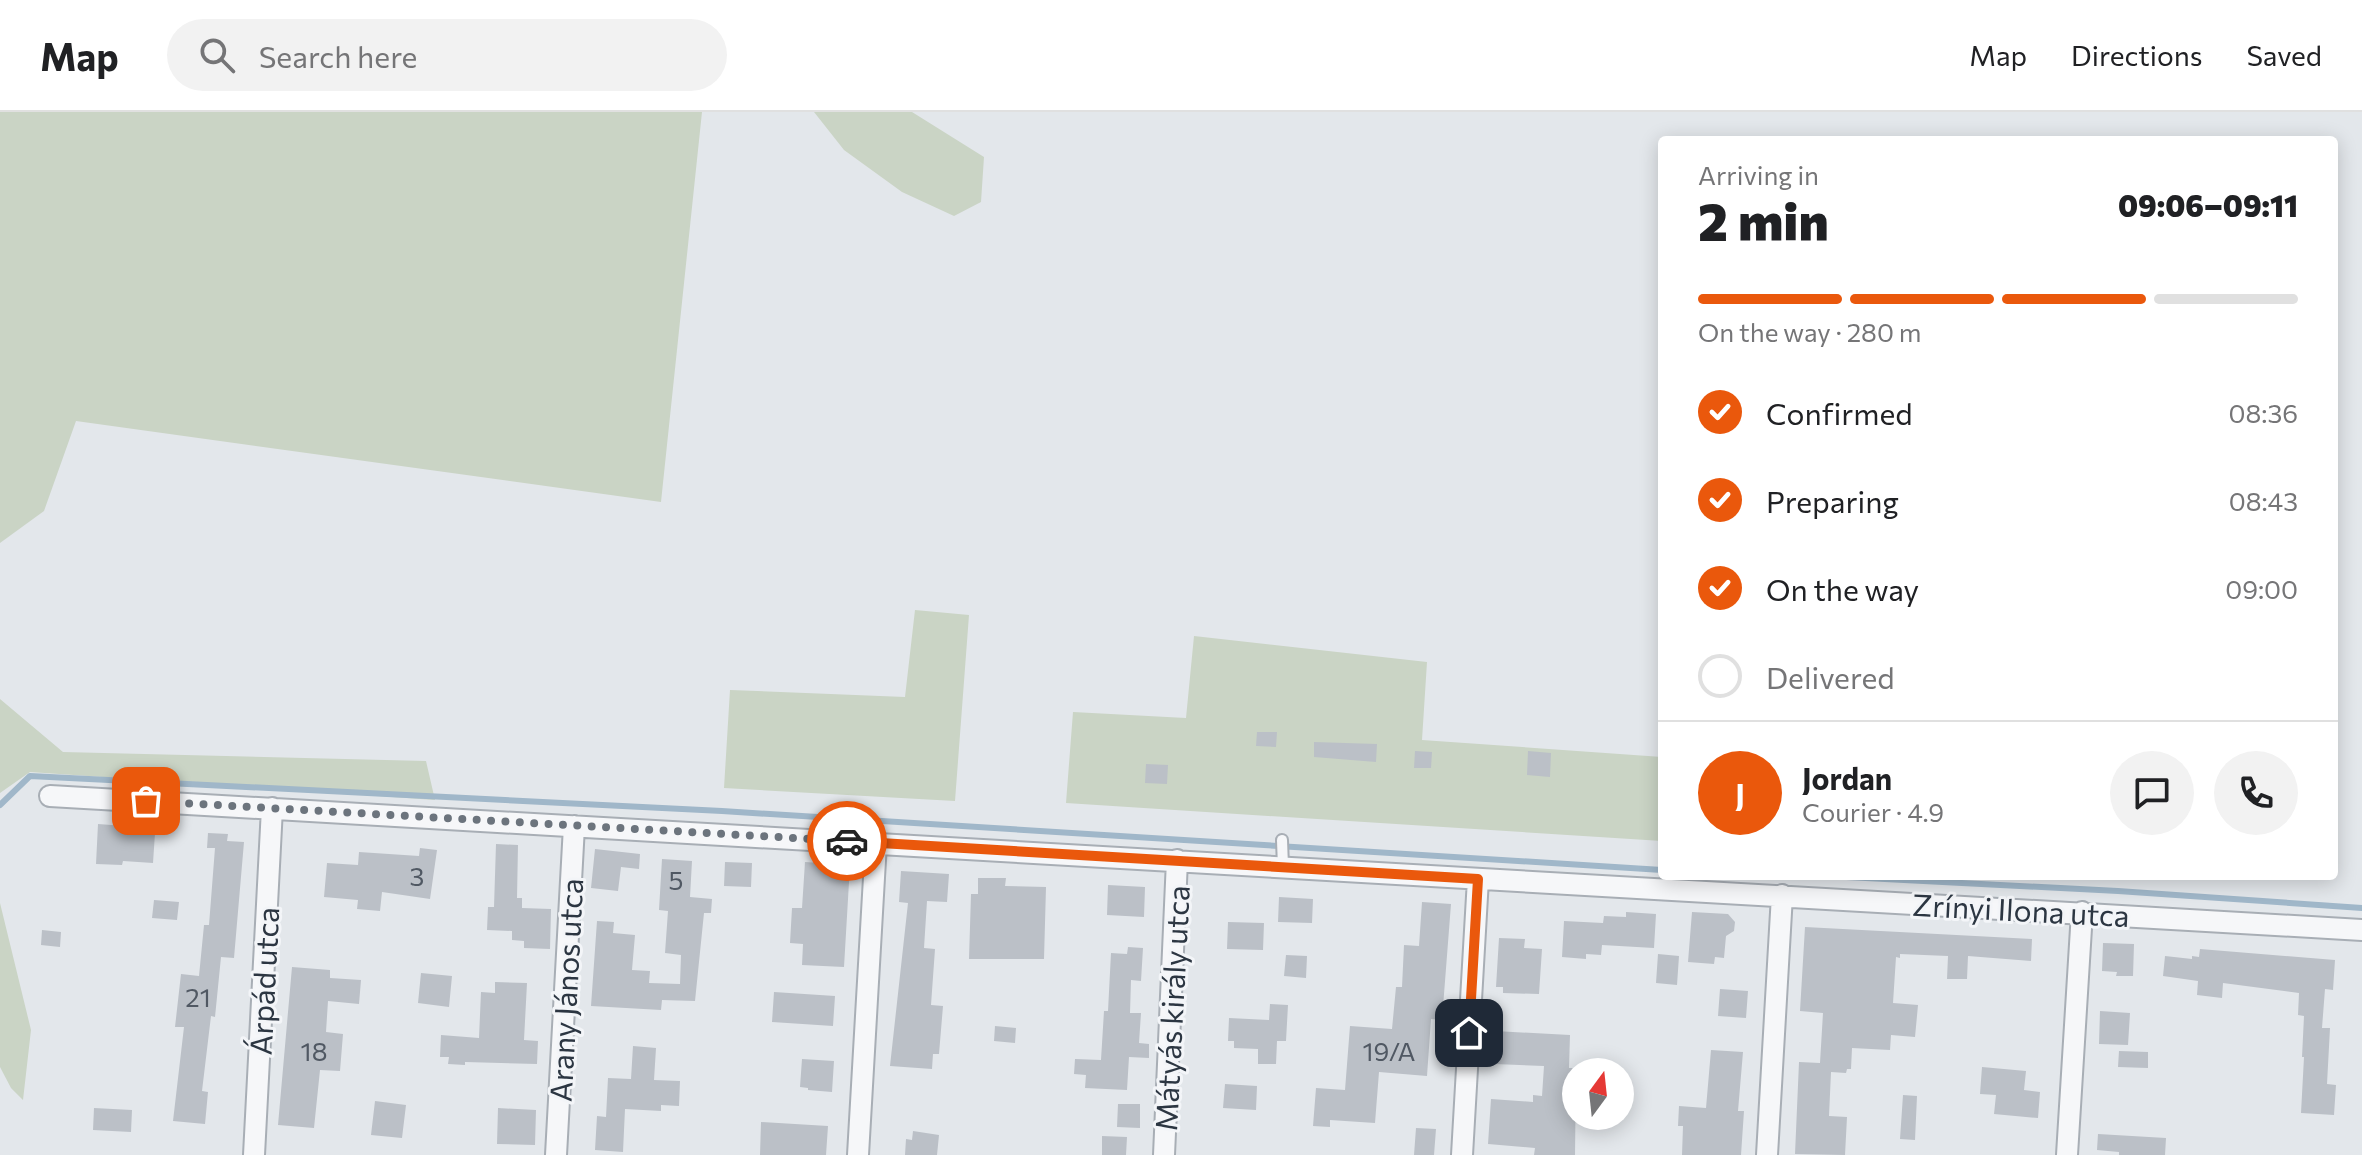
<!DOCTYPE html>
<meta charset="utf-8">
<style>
:root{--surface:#fff;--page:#f2f2f2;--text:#202124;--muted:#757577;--line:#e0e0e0;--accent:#ea580c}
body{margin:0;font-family:Commissioner,sans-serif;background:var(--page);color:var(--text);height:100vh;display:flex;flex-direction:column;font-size:30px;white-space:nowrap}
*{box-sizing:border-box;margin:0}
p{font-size:26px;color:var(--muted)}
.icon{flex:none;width:44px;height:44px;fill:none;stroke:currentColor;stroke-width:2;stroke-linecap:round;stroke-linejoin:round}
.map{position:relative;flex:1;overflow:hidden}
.side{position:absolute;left:1658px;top:24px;width:680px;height:744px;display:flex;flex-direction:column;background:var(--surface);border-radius:8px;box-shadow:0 4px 20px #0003}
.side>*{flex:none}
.needle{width:52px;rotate:15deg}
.tools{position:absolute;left:1562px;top:946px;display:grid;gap:16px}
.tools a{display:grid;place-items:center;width:72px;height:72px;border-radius:50%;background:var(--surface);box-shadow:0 4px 20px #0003;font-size:40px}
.pin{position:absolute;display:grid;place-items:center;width:68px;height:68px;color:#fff;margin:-34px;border-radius:16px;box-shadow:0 4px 12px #0006}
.courier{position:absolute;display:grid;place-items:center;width:80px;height:80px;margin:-40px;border:6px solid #ea580c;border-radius:50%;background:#fff;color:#222;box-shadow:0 2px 10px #0007}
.overview em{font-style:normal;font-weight:800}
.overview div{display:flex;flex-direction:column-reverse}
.overview{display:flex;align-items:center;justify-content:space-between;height:136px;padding:0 40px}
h1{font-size:52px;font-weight:800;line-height:60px}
.bar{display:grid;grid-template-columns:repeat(4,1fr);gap:12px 8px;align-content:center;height:96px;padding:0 40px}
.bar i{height:10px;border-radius:6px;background:var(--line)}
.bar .on{background:var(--accent)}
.bar p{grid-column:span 4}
.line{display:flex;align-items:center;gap:20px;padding:0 40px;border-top:2px solid var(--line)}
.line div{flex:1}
.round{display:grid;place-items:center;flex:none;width:84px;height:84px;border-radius:42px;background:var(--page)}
ol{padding:0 40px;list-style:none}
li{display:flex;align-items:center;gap:24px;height:88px}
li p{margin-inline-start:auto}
li .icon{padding:8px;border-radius:50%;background:var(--accent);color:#fff;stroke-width:4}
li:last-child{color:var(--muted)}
li i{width:44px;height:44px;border:4px solid var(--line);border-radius:50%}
header{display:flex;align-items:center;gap:48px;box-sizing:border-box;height:112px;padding:0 40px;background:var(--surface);border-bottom:2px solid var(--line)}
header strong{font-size:38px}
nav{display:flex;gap:44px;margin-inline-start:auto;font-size:28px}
.search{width:560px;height:72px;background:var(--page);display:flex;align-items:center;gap:20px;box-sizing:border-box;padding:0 28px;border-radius:44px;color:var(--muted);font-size:30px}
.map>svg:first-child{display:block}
</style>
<header>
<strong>Map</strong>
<div class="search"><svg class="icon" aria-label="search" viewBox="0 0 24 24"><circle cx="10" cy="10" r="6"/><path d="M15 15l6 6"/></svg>Search here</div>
<nav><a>Map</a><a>Directions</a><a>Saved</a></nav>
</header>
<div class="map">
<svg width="2362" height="1043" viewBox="0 0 2362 1043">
<rect width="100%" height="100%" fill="#e3e7eb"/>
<path fill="#cad4c5" d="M 0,0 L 702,0 L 661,390 L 76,309 L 44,399 L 0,431 Z
M 814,0 L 912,0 L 984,45 L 981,90 L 954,104 L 902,80 L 844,38 Z
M 915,498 L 969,503 L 955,689 L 724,676 L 730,578 L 905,585 Z
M 1194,524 L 1427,550 L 1422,628 L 1662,645 L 1662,729 L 1066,691 L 1073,600 L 1186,606 Z
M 0,587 L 63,640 L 426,649 L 435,688 L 30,660 L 0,681 Z
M 0,791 L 31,918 L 23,988 L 11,976 L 0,955 Z"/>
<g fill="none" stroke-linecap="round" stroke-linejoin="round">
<path stroke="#a0b7c9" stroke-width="6" d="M 0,693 L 30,664 L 722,699 L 1662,758
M 1827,764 L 2118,779 L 2362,796"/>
</g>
<path fill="#bbc0c7" d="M 1257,620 L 1277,620 L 1276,635 L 1256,634 Z
M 1314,630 L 1377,632 L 1376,650 L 1314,645 Z
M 1415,639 L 1432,640 L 1431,656 L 1414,656 Z
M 1528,639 L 1551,641 L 1550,665 L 1527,663 Z
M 1146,652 L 1168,653 L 1167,672 L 1145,671 Z
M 98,712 L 125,714 L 125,719 L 155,721 L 153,751 L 123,749 L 122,753 L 96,752 Z
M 208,721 L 228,722 L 227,729 L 244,730 L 234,846 L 221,845 L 215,905 L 211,904 L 202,979 L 208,980 L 205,1012 L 173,1009 L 184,915 L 175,915 L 181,862 L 199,864 L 204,813 L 209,813 L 215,736 L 207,736 Z
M 496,732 L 518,733 L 517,786 L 522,786 L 522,796 L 551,797 L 550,837 L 524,836 L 524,829 L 512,828 L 512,819 L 487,818 L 488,795 L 494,795 Z
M 420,736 L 437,738 L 430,787 L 382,780 L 380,799 L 357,797 L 358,788 L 324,785 L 327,751 L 358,753 L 359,740 L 419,744 Z
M 595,737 L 640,742 L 639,757 L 621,755 L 618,779 L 591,776 Z
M 662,747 L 692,749 L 690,785 L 712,787 L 711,801 L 704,801 L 695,889 L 662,888 L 661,898 L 591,894 L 597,809 L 614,810 L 613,821 L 635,823 L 632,858 L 650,859 L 649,871 L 680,872 L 681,843 L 665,841 L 668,799 L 659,798 Z
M 725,750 L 752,751 L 751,775 L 724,774 Z
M 805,750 L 850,753 L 844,855 L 802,853 L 803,832 L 790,831 L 792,796 L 802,796 Z
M 901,759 L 949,762 L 947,790 L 927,789 L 924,836 L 935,837 L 931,893 L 943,894 L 939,942 L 933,942 L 932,957 L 890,954 L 908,791 L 899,790 Z
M 978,766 L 1006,766 L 1005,774 L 1046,775 L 1044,847 L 969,847 L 971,782 L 978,782 Z
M 1108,773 L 1145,775 L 1144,805 L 1107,803 Z
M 1279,785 L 1313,787 L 1312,811 L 1278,810 Z
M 154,788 L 179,790 L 177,808 L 152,806 Z
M 1422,790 L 1451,792 L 1442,908 L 1431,907 L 1427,964 L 1379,960 L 1375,1011 L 1330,1008 L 1330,1015 L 1313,1014 L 1316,976 L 1345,978 L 1350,914 L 1392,917 L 1396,875 L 1402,875 L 1404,833 L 1419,834 Z
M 1626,800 L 1656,802 L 1654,836 L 1602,833 L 1601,843 L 1586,842 L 1586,847 L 1562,845 L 1564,809 L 1603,811 L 1604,804 L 1626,805 Z
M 1692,800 L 1728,802 L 1735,810 L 1734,819 L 1726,824 L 1724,846 L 1715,845 L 1714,852 L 1688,850 Z
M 1228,810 L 1264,811 L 1263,838 L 1227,837 Z
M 1805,815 L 2032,827 L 2031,849 L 1968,844 L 1967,867 L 1947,867 L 1948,844 L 1900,842 L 1900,846 L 1896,845 L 1893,891 L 1918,893 L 1915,925 L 1891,923 L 1890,938 L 1852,936 L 1851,957 L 1847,957 L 1846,961 L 1831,960 L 1829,1004 L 1847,1005 L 1845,1043 L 1795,1042 L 1799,950 L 1820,951 L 1823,901 L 1800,899 Z
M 42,818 L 61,820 L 60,835 L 41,833 Z
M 1499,826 L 1525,827 L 1524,836 L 1542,837 L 1539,882 L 1503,881 L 1503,875 L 1496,875 Z
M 2103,831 L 2134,832 L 2133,864 L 2116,864 L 2117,860 L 2102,859 Z
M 1128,835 L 1143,836 L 1141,869 L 1131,868 L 1130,901 L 1141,901 L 1139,931 L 1149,932 L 1149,946 L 1129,945 L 1127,978 L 1085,976 L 1086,963 L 1074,962 L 1075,947 L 1101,948 L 1104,899 L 1108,899 L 1111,841 L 1127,842 Z
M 2200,837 L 2335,848 L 2333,878 L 2325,877 L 2322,916 L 2330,916 L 2327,972 L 2336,973 L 2334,1003 L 2301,1001 L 2304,945 L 2302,945 L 2304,904 L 2298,903 L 2299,881 L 2223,871 L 2222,886 L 2197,883 L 2198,869 L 2163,864 L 2165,844 L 2192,847 L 2192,844 L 2199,845 Z
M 1658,842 L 1679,844 L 1677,873 L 1656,871 Z
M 1286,843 L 1307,844 L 1306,866 L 1284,864 Z
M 292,855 L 330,858 L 330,866 L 361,868 L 359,892 L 328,889 L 326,920 L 343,922 L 340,959 L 320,958 L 314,1016 L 278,1013 Z
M 421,861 L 452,864 L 449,895 L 418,891 Z
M 495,870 L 527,871 L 524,928 L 538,929 L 537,952 L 465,950 L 465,953 L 448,952 L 449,945 L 440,945 L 441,923 L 479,926 L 481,880 L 495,881 Z
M 1720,877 L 1748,879 L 1746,906 L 1718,904 Z
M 774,880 L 835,884 L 833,914 L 772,910 Z
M 1270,892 L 1288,893 L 1286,929 L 1277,929 L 1276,952 L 1258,952 L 1258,937 L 1234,936 L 1234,929 L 1228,929 L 1229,906 L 1269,908 Z
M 2100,899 L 2130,901 L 2128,933 L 2099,932 Z
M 995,914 L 1016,916 L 1015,931 L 994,929 Z
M 1495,919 L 1570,923 L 1569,956 L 1576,956 L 1575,1043 L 1534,1043 L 1535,1036 L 1488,1032 L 1491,987 L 1533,990 L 1533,983 L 1542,984 L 1544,954 L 1494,952 Z
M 633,934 L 656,936 L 654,968 L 680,969 L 679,994 L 661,993 L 661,999 L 625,997 L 623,1040 L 595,1038 L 597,1004 L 606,1005 L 608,966 L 631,967 Z
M 1711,938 L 1743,940 L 1738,999 L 1744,999 L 1741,1043 L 1682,1043 L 1683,1014 L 1678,1014 L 1679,994 L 1706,996 Z
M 2119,939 L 2148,940 L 2148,956 L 2118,955 Z
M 802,947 L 834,949 L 832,980 L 808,978 L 808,976 L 800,975 Z
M 1982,955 L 2026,959 L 2024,978 L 2040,980 L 2038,1006 L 1994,1002 L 1996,983 L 1980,982 Z
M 1225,972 L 1257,974 L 1256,998 L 1223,996 Z
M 1903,983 L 1917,984 L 1915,1028 L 1900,1027 Z
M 375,989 L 406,993 L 402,1026 L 371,1023 Z
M 1118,992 L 1140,992 L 1140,1016 L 1117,1015 Z
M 94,996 L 132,998 L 131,1020 L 93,1018 Z
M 498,996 L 536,998 L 535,1033 L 497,1032 Z
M 761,1010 L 828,1014 L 826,1043 L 760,1043 Z
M 1416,1016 L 1436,1017 L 1434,1043 L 1414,1043 Z
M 913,1019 L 939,1023 L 937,1043 L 905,1043 L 906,1027 L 912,1028 Z
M 2098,1022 L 2166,1026 L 2165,1043 L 2119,1043 L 2119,1040 L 2097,1038 Z
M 1102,1024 L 1127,1025 L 1126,1043 L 1102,1043 Z"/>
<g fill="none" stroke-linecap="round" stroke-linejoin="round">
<g stroke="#a8aeb5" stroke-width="14">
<path id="lane" d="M 1282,728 L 1283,755"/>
</g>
<g stroke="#a8aeb5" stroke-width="24">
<path id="street" d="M 50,684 L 2362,818
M 254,1043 L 272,696
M 556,1043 L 574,714
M 858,1043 L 876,731
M 1164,1043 L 1177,748
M 1462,1043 L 1478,767
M 1767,1043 L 1782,783
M 2067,1043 L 2082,800"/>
</g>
<use href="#lane" stroke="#f6f7f9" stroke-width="10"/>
<use href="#street" stroke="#f6f7f9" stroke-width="20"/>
</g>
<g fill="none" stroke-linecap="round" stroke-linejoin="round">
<path stroke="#6c747d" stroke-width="8" stroke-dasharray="0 14.4" d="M 146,689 L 847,729"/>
<path stroke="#ea580c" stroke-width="10" d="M 847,729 L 1478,767 L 1469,921"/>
</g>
<g text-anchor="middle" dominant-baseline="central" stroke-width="6" stroke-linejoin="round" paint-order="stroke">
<g font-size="26" fill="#505863">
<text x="417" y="763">3</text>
<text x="676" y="767">5</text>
<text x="198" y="884">21</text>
<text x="314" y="938">18</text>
<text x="1389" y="938">19/A</text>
</g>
<g font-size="30" fill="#2c3642" stroke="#f3f5f8">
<text transform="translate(2021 797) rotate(3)">Zrínyi Ilona utca</text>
<text transform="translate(263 869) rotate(-87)">Árpád utca</text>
<text transform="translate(565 878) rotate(-87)">Arany János utca</text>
<text transform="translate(1171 896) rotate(-87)">Mátyás király utca</text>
</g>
</g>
</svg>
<div class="tools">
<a><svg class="needle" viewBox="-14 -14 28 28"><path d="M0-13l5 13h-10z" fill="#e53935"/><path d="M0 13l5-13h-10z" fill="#757577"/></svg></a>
</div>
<div class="pin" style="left:146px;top:689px;background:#ea580c"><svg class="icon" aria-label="bag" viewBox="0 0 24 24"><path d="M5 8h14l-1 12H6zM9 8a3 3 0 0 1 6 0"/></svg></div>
<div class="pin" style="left:1469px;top:921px;background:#1f2937"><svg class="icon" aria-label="home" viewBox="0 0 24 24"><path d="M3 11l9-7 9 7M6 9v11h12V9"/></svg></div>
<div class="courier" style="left:847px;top:729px"><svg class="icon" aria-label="car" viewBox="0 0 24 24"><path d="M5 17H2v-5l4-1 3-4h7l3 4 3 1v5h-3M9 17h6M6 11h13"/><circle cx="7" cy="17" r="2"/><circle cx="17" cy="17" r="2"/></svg></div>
<section class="side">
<div class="overview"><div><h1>2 min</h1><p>Arriving in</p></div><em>09:06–09:11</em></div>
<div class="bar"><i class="on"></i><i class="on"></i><i class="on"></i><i></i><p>On the way · 280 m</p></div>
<ol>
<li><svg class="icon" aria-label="check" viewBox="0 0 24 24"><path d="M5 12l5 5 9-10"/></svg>Confirmed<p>08:36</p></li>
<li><svg class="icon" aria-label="check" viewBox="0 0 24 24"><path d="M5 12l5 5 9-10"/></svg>Preparing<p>08:43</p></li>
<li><svg class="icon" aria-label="check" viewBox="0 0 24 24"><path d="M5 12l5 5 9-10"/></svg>On the way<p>09:00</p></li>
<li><i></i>Delivered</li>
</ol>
<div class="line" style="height:144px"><b class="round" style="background:var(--accent);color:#fff">J</b><div><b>Jordan</b><p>Courier · 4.9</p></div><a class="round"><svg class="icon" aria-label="chat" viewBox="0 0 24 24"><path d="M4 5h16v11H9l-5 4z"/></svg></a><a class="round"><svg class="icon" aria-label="phone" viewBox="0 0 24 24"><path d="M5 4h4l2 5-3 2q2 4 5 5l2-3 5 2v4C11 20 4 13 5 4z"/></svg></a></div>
</section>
</div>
